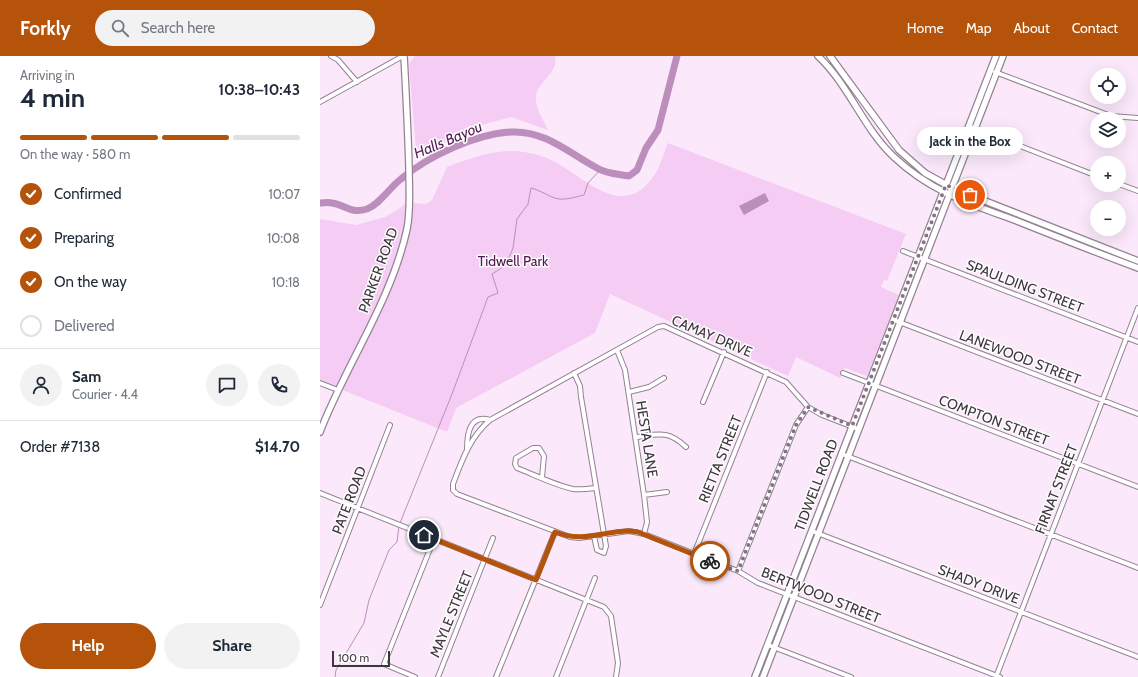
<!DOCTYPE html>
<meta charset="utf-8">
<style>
:root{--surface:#fff;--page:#f2f2f3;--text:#1f2937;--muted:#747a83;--line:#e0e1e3;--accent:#b45309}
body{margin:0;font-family:Cabin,sans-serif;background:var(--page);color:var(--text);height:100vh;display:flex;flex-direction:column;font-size:15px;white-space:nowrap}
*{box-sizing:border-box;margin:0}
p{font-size:13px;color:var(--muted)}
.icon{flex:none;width:22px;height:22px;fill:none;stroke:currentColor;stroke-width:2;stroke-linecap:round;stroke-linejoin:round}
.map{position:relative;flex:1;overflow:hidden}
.panel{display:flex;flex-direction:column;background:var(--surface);width:320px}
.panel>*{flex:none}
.buttons{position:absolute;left:770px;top:12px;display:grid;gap:8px}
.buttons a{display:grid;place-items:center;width:36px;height:36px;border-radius:50%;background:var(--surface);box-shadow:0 4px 16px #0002;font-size:20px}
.scale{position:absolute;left:12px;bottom:10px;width:58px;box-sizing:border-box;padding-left:4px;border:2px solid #3d363d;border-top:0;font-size:11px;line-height:14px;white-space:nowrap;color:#3d363d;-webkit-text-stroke:3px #fdfdfd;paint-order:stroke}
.pin{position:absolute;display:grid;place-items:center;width:34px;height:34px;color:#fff;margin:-17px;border:2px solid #fff;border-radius:50%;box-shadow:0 1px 4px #0007}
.courier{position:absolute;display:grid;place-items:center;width:40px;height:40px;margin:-20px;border:3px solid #b45309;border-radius:50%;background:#fff;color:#222;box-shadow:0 1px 5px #0007}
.bubble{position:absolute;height:28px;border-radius:14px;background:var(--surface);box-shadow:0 4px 16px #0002;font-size:13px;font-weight:700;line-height:28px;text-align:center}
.headline em{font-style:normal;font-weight:700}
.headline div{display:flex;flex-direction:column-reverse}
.headline{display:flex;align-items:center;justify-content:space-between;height:68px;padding:0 20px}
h1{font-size:26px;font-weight:700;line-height:30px}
.bar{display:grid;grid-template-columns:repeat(4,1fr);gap:6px 4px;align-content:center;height:48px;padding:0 20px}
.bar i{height:5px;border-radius:3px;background:var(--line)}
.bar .current{background:var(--accent)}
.bar p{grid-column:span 4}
.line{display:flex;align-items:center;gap:10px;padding:0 20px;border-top:1px solid var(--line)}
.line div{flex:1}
.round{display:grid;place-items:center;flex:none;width:42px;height:42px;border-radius:21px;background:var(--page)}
ol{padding:0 20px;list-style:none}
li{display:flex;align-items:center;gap:12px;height:44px}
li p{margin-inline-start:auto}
li .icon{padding:4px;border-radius:50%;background:var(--accent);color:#fff;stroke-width:4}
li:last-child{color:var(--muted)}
li i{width:22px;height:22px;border:2px solid var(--line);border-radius:50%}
.cta{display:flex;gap:8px;margin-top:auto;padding:8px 20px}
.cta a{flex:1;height:46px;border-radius:24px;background:var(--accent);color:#fff;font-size:16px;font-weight:700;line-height:46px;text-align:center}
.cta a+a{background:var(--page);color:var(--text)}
header{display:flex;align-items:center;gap:24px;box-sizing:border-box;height:56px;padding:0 20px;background:var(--accent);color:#fff}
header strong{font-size:19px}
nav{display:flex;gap:22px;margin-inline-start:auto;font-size:14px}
.search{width:280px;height:36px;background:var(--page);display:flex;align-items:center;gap:10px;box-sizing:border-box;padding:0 14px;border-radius:22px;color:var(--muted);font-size:15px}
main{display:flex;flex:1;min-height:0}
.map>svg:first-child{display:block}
</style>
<header>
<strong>Forkly</strong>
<div class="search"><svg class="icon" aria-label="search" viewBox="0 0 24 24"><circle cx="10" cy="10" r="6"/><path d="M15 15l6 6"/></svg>Search here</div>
<nav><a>Home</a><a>Map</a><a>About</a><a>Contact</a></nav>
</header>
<main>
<section class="panel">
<div class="headline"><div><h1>4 min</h1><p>Arriving in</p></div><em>10:38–10:43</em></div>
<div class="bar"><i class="current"></i><i class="current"></i><i class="current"></i><i></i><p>On the way · 580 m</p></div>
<ol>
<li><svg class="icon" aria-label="check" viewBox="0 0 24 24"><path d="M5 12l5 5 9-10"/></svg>Confirmed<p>10:07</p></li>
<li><svg class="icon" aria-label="check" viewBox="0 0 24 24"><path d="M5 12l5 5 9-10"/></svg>Preparing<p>10:08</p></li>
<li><svg class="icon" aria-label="check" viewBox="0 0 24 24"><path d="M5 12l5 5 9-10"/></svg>On the way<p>10:18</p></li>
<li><i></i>Delivered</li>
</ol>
<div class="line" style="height:72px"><a class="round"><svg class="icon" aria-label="person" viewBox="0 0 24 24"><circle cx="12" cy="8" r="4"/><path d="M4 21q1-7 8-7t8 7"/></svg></a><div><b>Sam</b><p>Courier · 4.4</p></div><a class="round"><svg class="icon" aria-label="chat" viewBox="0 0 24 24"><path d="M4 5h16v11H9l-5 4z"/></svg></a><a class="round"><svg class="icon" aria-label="phone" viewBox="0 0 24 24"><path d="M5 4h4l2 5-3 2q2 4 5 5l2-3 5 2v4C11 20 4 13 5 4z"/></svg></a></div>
<div class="line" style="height:52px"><div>Order #7138</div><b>$14.70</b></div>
<div class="cta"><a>Help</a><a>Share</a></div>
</section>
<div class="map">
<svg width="818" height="621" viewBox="0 0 818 621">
<rect width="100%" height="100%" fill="#fbe9fb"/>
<path fill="#f5ccf4" d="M 95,0 L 235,0 C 240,18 213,27 216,45 C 217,55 224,65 228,74 L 191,61 L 158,70 L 118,89 L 96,94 L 89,8 Z
M 348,87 L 586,178 L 567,225 L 564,224 L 561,231 L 579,239 L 547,320 L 525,312 L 520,322 L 476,301 L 468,320 L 290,238 L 275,277 L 136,352 L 127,376 L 25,335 L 0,324 L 0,163 L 36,169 L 65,161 L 79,153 L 85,147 L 86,133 L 93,132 L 93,147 L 106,148 L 112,144 L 127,111 C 152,102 176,92 204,96 C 211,97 220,99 227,102 C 260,115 300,168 333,121 C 340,112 343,98 348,87 Z"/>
<path fill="#bb8ebb" d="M 445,137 L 449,145 L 424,159 L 419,150 Z"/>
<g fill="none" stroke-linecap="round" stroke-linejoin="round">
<path stroke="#bb8ebb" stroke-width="1" d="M 80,467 L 132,338 L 168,241 L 178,237 L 172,218 L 186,209 L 193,192 L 197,163 L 208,148 L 211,132 C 219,134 225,138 232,141 C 242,146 254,141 264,139 L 268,127 L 280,114
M 15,621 L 16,614 L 44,567 L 49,544 L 69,494 L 77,486 L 79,470"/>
<path stroke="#bb8ebb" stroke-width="7" d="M 0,147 C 4,147 8,146 12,147 C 26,149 30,158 47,153 C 60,148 70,131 81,123 C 108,100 156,78 191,76 C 225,74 250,98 277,112 C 287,118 298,118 309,120 L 317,114 L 326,92 L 338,74 L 357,0"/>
<g stroke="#928292" stroke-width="6">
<path id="street" d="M 11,0 L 18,4 L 37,26
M 675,16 L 791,60 L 818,62
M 0,46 L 83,0
M 649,70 L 777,120
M 799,128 L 818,135
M 583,195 L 818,286
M 574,264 L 818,358
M 297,294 L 305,314 L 324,439 L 327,466 L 324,478
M 254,317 L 260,330 L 261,341 L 286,490 L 284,497 L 277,494 L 274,480
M 523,317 L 818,431
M 0,327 L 18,334
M 309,336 L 329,331 L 344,322
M 383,346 L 404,296
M 538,373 L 502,359 L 488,351 L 466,326 L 344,270 L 338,271 L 170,364 C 150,381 142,404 133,428 L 133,434 L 137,438 L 250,481 L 259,482 L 309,475 L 324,478 L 418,515 L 438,527 L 680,621
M 316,381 C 339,378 348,374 366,391
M 147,393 C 147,377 150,358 170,364
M 522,398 L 818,512
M 222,421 L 224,400 L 219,392 L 213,392 L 196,402 L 195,408 L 197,412 C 215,419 234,429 253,433 C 260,434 268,433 275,432
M 0,437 L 284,551 L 291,560 L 298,607 L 296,621
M 324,439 L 347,436
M 492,475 L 818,601
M 374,498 L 447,316
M 418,515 L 476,369 L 488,351
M 0,549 L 70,369
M 448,589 L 531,621
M 95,621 L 64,608 L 114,483
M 118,621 L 173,482
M 176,621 L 235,476
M 236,621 L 275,522
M 676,621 L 818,252"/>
</g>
<g stroke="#928292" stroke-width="8">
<path id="secondary" d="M 498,0 C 529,29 543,72 574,101 C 611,136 651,148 697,165 C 737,181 778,197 818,212
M 510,0 L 579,94 L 605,117 L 632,132 L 818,205
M 0,376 C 26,308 71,246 87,173 C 91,153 89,132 89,112 C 88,75 86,37 84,0
M 435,621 L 676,0
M 443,621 L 683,0"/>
</g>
<use href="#street" stroke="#fff" stroke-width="4"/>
<use href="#secondary" stroke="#fff" stroke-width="5.5"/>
</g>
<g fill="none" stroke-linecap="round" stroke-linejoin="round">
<path stroke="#807580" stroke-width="4" stroke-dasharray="0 7.2" d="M 390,505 L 418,515 L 476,369 L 488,351 L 532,370 L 626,129 L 650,139"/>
<path stroke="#b45309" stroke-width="5" d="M 104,479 L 216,524 L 235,476 C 268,489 288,471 318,476 L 390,505"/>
</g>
<g text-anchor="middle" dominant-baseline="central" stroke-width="3" stroke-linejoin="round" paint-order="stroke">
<g font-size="14" fill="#4d164f" stroke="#fdfdfd">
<text x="193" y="205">Tidwell Park</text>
</g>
<g font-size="14" fill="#3d363d" stroke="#fdfdfd">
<text transform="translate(58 214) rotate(-70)">PARKER ROAD</text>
<text transform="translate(705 230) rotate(21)">SPAULDING STREET</text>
<text transform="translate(392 280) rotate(23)">CAMAY DRIVE</text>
<text transform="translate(700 301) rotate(21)">LANEWOOD STREET</text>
<text transform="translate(674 364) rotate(21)">COMPTON STREET</text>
<text transform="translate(327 383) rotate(81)">HESTA LANE</text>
<text transform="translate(400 403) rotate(-68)">RIETTA STREET</text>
<text transform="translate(496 429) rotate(-69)">TIDWELL ROAD</text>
<text transform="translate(736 433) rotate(-69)">FIRNAT STREET</text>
<text transform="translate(29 444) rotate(-69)">PATE ROAD</text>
<text transform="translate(659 528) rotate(21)">SHADY DRIVE</text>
<text transform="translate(501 539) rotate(22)">BERTWOOD STREET</text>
<text transform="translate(131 558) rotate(-68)">MAYLE STREET</text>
</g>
<g font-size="15" font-style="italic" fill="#531c54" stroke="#fdfdfd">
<text transform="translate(128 84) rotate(-23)">Halls Bayou</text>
</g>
</g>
</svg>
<div class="buttons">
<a><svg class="icon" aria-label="locate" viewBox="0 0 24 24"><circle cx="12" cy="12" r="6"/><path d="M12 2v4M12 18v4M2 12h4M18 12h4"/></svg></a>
<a><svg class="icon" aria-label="layers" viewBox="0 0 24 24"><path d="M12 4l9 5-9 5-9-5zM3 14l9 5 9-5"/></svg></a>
<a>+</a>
<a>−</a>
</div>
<div class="scale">100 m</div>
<div class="pin" style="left:650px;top:139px;background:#ea580c"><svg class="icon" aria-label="bag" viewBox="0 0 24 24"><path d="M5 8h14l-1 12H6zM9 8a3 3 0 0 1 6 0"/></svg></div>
<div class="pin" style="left:104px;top:479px;background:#1f2937"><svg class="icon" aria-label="home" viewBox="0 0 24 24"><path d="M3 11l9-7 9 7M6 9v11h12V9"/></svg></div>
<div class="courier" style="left:390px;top:505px"><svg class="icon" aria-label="bike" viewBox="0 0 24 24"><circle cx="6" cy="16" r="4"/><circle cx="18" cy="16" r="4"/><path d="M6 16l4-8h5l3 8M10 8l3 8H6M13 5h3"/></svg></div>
<div class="bubble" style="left:597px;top:71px;width:106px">Jack in the Box</div>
</div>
</main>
